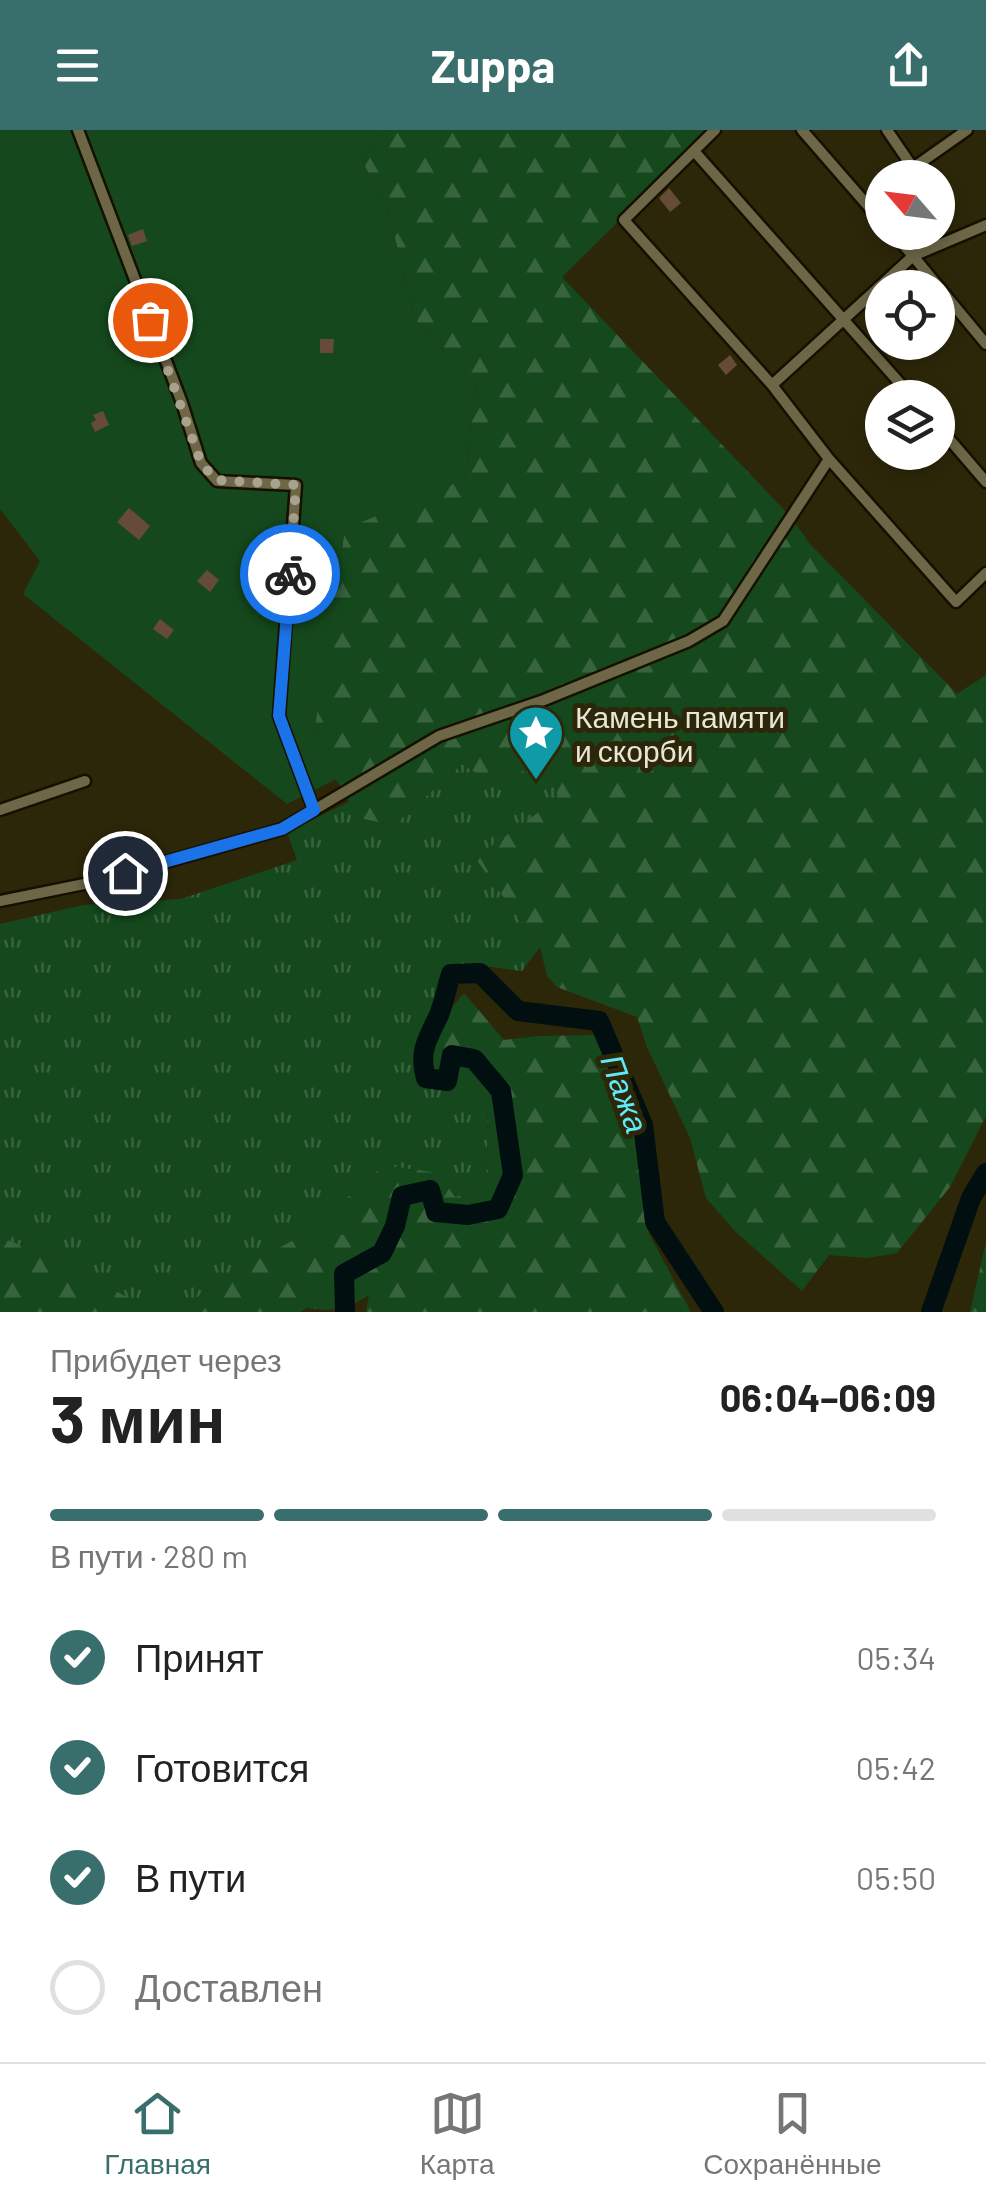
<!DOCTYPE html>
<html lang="ru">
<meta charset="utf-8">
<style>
:root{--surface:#fff;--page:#f6f6f6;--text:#222;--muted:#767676;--line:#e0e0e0;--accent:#386f6d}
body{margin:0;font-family:Barlow,sans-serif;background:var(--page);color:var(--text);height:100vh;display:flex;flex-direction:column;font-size:38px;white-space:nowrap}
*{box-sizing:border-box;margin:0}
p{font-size:32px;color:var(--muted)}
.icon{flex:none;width:55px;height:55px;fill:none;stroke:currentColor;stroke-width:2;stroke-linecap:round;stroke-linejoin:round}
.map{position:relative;height:1182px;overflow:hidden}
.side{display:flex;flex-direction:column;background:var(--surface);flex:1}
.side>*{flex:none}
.needle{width:65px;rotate:298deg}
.controls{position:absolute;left:865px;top:30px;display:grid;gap:20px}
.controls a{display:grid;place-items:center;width:90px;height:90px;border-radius:50%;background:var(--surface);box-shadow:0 5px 15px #0003;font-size:50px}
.pin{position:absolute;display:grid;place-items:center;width:85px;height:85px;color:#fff;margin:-42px;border:5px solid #fff;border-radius:50%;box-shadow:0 2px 10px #0007}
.courier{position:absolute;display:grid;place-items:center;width:100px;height:100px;margin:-50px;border:8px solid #1a73e8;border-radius:50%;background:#fff;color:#222;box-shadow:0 2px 12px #0007}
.head em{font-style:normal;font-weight:700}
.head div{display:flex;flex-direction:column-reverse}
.head{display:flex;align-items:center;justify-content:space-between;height:170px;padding:0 50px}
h1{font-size:65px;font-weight:700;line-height:75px}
.bar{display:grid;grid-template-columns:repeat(4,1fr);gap:15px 10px;align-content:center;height:120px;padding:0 50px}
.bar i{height:12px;border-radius:8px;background:var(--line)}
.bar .current{background:var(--accent)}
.bar p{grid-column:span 4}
ol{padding:0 50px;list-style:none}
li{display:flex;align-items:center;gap:30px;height:110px}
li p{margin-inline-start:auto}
li .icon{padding:10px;border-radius:50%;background:var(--accent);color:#fff;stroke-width:4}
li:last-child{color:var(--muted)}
li i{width:55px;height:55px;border:5px solid var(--line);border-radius:50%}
header{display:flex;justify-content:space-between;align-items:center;height:130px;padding:0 50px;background:var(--accent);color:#fff;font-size:45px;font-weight:700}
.tabs{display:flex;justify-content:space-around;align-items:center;height:140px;border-top:2px solid var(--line);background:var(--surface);font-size:28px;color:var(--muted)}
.tabs a{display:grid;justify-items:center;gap:5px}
.tabs .current{color:var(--accent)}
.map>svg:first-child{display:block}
</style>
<header><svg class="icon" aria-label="menu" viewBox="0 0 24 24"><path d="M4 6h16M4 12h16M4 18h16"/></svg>Zuppa<svg class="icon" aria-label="share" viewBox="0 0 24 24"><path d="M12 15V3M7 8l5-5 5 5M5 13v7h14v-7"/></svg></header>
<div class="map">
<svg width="986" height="1182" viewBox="0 0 986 1182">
<defs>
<pattern id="grass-tufts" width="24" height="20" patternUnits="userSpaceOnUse" patternTransform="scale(2.5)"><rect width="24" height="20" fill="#15491d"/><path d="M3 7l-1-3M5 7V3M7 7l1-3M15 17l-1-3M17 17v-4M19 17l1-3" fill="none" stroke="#37633d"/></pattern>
<pattern id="forest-firs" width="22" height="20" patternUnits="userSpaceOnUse" patternTransform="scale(2.5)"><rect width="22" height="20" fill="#15491d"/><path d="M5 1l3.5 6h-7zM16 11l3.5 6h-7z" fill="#37633d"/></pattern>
</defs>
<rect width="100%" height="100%" fill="#2d2709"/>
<path fill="url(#grass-tufts)" d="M 550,630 L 558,668 L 475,728 L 540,817 L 522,841 L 476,835 L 439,848 L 428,906 L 433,936 L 464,943 L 488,970 L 486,1058 L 455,1067 L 383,1035 L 356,1063 L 332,1076 L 345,1106 L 304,1104 L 231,1145 L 175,1182 L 138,1182 L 145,1178 L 70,1135 L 0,1107 L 0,794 L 83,775 L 181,769 L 297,730 L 287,702 L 349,672 L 358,688 L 394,695 L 462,634 L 492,653 Z"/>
<path fill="url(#forest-firs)" d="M 386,0 L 711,0 L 562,147 L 790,386 L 810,414 L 957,564 L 986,545 L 986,986 L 950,1057 L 897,1123 L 867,1128 L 829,1125 L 802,1161 L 736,1102 L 706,1068 L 690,1008 L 647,917 L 637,887 L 557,857 L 547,846 L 540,817 L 475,728 L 558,668 L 550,630 L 492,653 L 462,634 L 394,695 L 358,688 L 313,609 L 345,398 L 465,349 L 476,256 L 415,190 L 388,80 L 362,31 Z
M 464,863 L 504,910 L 539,906 L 596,905 L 633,993 L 649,1104 L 691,1182 L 366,1182 L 369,1165 C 345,1180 336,1182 307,1178 L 300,1182 L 175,1182 L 231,1145 L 304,1104 L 344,1105 L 334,1092 L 331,1075 L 356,1063 L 383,1035 L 438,1043 L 455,1067 L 486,1058 L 488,970 L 464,943 L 432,936 L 428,906 Z
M 0,1107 L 70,1135 L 146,1178 L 138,1182 L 0,1182 Z
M 986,1112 L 986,1182 L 970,1182 Z"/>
<path fill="#15491d" d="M 0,0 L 386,0 L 362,31 L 388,80 L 415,190 L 476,256 L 465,349 L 345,399 L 313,609 L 336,649 L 287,674 L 23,464 L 40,431 L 0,379 Z"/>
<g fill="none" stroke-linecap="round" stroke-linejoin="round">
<path stroke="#010f11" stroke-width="20" d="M 345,1182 L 344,1144 L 382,1123 L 395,1096 L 402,1066 L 430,1060 L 436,1082 L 468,1085 L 498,1079 L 513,1045 L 501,961 L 474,929 L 452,925 L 447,951 L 426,948 C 418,922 428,908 439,885 C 444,872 447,857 451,844 L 480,843 L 518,881 L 599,891 L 643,995 L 655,1092 L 714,1182
M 931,1182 L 971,1068 L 986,1043"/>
</g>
<path fill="#674b39" d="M 669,58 L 681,73 L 670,82 L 659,68 Z
M 143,99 L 147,111 L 132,116 L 128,105 Z
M 320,209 L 334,209 L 333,223 L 320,223 Z
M 730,225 L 737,235 L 726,245 L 718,235 Z
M 103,281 L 109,295 L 95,302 L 91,293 L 96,290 L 93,285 Z
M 129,378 L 150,396 L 139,410 L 117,392 Z
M 207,440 L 219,450 L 210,462 L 197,451 Z
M 307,454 L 320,454 L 320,472 L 306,472 Z
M 160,489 L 174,500 L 167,509 L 153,499 Z"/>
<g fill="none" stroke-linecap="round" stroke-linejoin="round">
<g stroke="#151000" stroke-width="15">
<path id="minor" d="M 78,0 L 182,273 L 201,333 L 217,351 L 296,355 L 279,586 L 314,680
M 715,0 L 624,90 L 772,255
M 802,0 L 882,92
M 887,0 L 913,38 L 967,0
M 694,21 L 913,268
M 892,102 L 913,126 L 986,95
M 986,214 L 913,126 L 772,255 L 829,329 L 956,472 L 986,443
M 938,296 L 986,352
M 0,680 L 85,651
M 0,771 L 99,751 L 282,699 L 439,606 L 544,570 L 689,511 L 723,491 L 829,329"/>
</g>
<use href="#minor" stroke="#6d6748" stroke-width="10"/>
</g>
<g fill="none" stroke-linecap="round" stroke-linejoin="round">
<path stroke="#a8a38e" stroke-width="10" stroke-dasharray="0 18" d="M 150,190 L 201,333 L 216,350 L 296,355 L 290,444"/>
<path stroke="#1a73e8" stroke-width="12" d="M 125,743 L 282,699 L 314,680 L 279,586 L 290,444"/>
</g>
<defs>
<g id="sight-pin" transform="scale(2.875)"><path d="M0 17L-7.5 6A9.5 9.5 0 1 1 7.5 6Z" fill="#0f9aa8" stroke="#2d2709"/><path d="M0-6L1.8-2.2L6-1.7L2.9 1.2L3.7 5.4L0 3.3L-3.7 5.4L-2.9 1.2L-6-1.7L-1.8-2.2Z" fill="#fff"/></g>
</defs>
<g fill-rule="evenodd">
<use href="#sight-pin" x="536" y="603"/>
</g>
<g text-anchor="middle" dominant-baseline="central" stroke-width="10" stroke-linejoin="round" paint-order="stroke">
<g font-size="30" fill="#eae6d5" stroke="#2d2709" text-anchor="start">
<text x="575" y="586">Камень памяти<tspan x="575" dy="34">и скорби</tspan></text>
</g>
<g font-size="32" font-style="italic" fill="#5debf9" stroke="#2d2709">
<text transform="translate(626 963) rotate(70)">Пажа</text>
</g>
</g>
</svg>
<div class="controls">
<a><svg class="needle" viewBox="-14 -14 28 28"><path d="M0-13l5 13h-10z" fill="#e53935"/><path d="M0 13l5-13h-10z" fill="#767676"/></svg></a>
<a><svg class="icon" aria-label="locate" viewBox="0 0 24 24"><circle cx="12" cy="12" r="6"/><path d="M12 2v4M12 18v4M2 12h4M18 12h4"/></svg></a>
<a><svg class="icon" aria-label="layers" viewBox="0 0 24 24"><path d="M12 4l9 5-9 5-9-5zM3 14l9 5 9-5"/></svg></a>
</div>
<div class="pin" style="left:150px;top:190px;background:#ea580c"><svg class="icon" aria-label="bag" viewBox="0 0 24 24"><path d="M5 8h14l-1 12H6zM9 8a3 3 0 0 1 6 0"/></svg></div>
<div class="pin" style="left:125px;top:743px;background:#1f2937"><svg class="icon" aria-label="home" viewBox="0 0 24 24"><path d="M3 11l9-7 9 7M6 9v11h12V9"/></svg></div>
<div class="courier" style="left:290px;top:444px"><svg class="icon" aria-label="bike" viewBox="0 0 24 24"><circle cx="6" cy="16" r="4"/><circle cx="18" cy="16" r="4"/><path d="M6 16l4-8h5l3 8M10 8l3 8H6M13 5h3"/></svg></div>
</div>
<section class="side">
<div class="head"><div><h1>3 мин</h1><p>Прибудет через</p></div><em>06:04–06:09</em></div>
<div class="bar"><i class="current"></i><i class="current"></i><i class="current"></i><i></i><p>В пути · 280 m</p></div>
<ol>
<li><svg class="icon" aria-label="check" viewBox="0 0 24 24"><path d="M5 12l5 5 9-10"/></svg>Принят<p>05:34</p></li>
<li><svg class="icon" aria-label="check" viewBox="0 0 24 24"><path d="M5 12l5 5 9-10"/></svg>Готовится<p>05:42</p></li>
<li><svg class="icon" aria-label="check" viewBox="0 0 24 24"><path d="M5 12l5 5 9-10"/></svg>В пути<p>05:50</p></li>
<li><i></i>Доставлен</li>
</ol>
</section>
<nav class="tabs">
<a class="current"><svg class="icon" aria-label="home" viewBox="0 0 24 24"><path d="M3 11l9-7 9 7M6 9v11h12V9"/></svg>Главная</a>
<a><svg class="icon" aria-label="map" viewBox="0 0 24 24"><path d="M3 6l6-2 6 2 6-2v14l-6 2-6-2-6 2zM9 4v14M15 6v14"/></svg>Карта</a>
<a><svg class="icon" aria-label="saved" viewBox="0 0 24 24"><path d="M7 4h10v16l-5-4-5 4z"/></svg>Сохранённые</a>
</nav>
